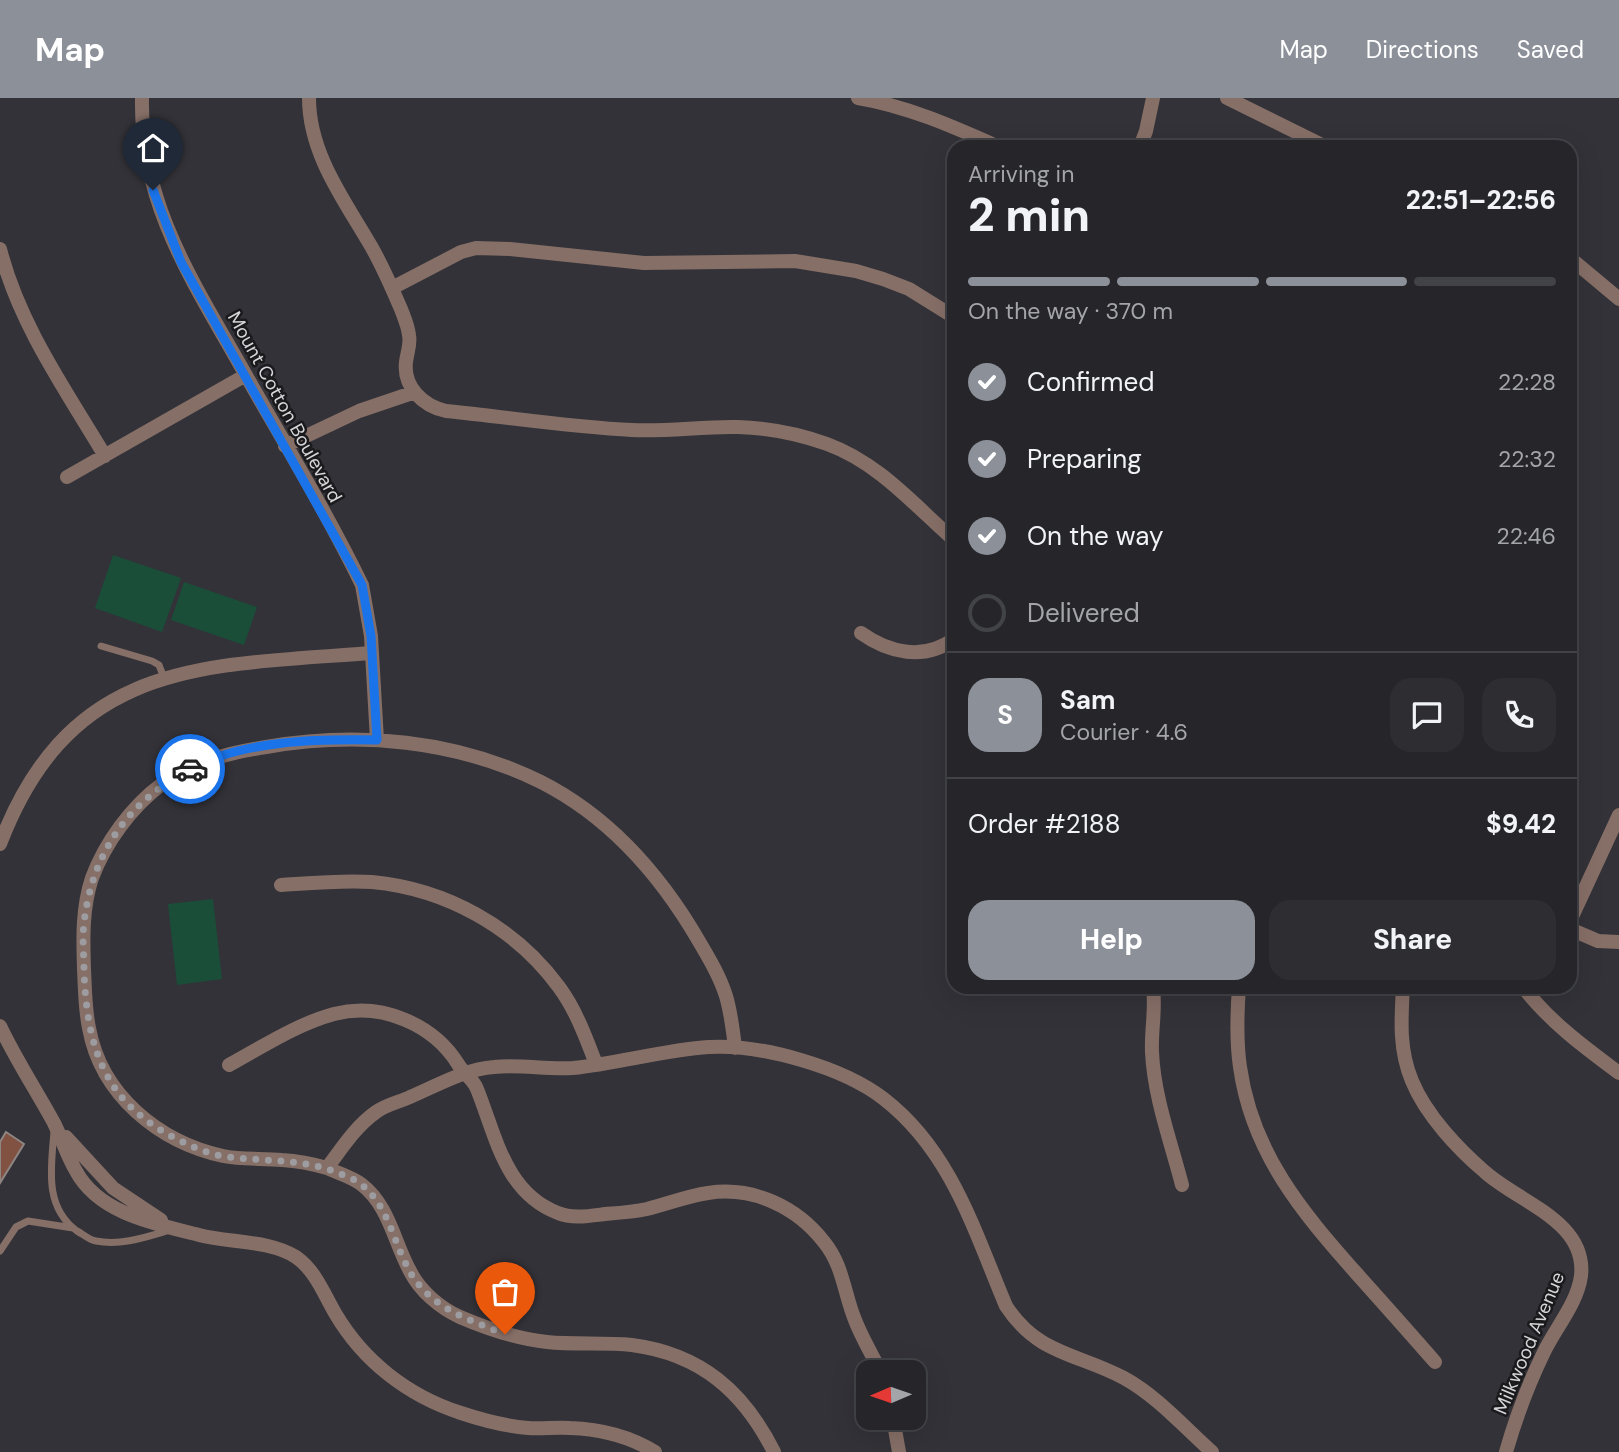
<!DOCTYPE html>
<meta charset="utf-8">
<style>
:root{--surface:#26262a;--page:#2e2e32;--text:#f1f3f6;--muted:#a4a5a8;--line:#424347;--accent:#8c9099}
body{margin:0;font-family:"DM Sans",sans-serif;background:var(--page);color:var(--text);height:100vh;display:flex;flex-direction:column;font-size:26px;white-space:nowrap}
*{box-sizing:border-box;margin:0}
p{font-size:23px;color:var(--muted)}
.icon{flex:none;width:38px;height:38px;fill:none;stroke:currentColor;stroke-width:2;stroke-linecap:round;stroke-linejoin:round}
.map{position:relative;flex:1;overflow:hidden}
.drawer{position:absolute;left:947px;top:42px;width:630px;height:854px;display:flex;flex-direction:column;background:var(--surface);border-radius:21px;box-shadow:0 7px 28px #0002,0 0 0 2px var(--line)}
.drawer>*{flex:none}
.needle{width:46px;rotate:268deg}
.controls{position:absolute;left:856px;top:1262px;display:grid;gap:14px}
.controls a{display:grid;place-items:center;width:70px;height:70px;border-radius:14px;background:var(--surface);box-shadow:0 7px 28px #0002,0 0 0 2px var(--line);font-size:35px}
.pin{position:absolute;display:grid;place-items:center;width:60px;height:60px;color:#fff;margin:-72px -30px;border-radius:50% 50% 50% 0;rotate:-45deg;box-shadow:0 0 7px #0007}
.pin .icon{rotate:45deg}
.courier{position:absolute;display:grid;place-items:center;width:70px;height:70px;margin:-35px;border:5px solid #1a73e8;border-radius:50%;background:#fff;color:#222;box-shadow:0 2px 9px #0007}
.overview em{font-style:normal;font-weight:800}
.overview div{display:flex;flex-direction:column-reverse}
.overview{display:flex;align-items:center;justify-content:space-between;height:119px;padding:0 21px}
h1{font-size:46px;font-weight:800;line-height:52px}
.bar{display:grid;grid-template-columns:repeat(4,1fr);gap:10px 7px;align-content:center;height:84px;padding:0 21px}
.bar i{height:9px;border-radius:5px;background:var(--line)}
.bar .current{background:var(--accent)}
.bar p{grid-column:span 4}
.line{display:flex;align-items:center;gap:18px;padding:0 21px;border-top:2px solid var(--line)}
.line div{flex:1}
.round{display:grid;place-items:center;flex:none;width:74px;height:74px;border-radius:21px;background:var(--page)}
ol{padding:0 21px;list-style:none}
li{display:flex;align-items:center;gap:21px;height:77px}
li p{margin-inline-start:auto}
li .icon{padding:7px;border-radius:50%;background:var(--accent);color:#fff;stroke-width:4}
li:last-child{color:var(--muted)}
li i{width:38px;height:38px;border:4px solid var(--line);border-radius:50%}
.primary-button{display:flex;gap:14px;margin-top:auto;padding:14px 21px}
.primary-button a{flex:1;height:80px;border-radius:21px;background:var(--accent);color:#fff;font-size:28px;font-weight:800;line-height:80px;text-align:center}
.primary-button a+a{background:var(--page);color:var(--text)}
header{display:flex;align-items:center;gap:42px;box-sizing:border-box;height:98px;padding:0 35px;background:var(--accent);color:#fff}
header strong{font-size:33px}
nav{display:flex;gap:38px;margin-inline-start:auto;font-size:24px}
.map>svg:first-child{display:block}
</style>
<header>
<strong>Map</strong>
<nav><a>Map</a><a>Directions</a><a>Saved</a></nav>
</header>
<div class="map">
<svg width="1619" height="1354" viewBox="0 0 1619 1354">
<rect width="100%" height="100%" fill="#323238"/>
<path fill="#1b4e39" d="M 113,457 L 181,480 L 162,534 L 95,510 Z
M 184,484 L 257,509 L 244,547 L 171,522 Z
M 213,801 L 222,881 L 177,887 L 168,806 Z"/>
<path fill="#815142" stroke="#8e8582" stroke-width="2" d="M 6,1034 L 24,1046 L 0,1085 L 0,1044 Z"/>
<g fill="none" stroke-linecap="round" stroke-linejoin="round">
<path stroke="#866f67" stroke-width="7" d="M 101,548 L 152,563 L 159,567 L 164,580
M 54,1034 C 51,1070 44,1109 77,1133 C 83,1136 89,1142 96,1143 C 121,1148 146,1139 170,1132
M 0,1153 L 16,1129 L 28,1123 L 73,1130"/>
<path stroke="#866f67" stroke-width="14" d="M 142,0 C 140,103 190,179 239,265 C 280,338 325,411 362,487 L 371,538 L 377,642
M 309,0 C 309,54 342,99 368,143 C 381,164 391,188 401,211 C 404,219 408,228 409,237 C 411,246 407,255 406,264 C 403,289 423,308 446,313 C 507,319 570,329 632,332 C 667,334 703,328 738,329 C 769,330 799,336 827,346 C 879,365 914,407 954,442
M 858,0 C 907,8 954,29 999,49
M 1227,0 L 1326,49
M 1140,49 L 1146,33 L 1153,0
M 0,151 C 19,226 65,291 105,358
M 1570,160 L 1619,201
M 392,190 L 461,154 L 476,150 L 510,151 L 644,165 L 795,163 L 856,173 L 883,181 L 909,191 L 954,219
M 285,348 L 359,313 L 415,294
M 67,379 L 246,277
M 861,535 C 889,555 924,563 954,541
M 0,746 C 71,561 202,568 372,555
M 281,787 C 311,785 342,782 372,784 C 446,791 515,829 559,889 C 576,912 586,940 596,966
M 1570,823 L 1619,717
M 1570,831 L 1598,843 L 1619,844
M 1153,889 C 1156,911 1151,932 1152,954 C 1154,999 1171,1044 1182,1087
M 1239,889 C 1237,916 1236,942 1240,969 C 1252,1055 1302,1114 1357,1176 C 1383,1205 1409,1234 1435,1264
M 1403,889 C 1401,922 1399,952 1412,983 C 1426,1017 1458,1051 1485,1074 C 1518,1104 1587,1123 1581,1178 C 1577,1206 1556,1229 1544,1254 C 1528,1287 1516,1319 1506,1354
M 1523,889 C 1550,924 1584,949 1619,975
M 0,928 C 16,962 36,992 54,1025 C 62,1041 67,1058 76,1073 C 99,1116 156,1126 199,1137 C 230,1145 269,1142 296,1159 C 315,1172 324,1196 335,1215 C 363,1263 408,1298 461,1315 C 482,1322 505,1328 528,1330 C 542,1331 556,1329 570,1330 C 601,1331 629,1338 655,1354
M 735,950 C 733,932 731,915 726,898 C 720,879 710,862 700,845 C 662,779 610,719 541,684 C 456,642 358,633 266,649 C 228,655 193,664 162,686 C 131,709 105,745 92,780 C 82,810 83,841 84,871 C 85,891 85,911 89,930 C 101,997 159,1044 223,1058 C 242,1062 263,1060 282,1062 C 298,1063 313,1066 327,1070 C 342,1050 355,1029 376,1014 C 385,1007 399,1004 410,999 C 436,988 465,971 494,969 C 520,966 547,972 573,970 C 619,965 664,952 709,949 C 761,946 843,969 884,1001 C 951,1053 974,1132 1006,1208 C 1038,1257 1077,1255 1124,1280 C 1157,1298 1185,1330 1212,1354
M 229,967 C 262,949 297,926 334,916 C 381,904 433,926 458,966 C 463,975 474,982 477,991 C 496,1038 505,1095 558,1115 C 572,1121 589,1118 605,1116 C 618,1115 633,1114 647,1111 C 667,1106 687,1098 708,1095 C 753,1088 797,1109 824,1144 C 843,1167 844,1195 855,1222 C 862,1240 872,1257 881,1274
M 66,1039 L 113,1090 L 161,1122
M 327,1070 C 338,1075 352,1079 361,1086 C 389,1107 394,1144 410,1173 C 420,1193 440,1210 460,1219 C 488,1231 518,1241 547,1244 C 575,1247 604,1244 632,1247 C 701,1256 744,1294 774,1354
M 893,1320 L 899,1354"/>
</g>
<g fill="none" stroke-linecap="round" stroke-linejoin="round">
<path stroke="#9d9da1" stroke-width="7" stroke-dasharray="0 12.6" d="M 190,671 C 128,704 92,755 84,825 C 82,841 84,857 84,873 C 87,951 105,1006 179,1042 C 195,1050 211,1057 229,1059 C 269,1064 306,1060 343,1077 C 349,1080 357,1082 362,1087 C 389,1109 393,1144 410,1174 C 431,1210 469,1222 505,1236"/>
<path stroke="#1a73e8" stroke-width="9" d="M 153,92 L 181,164 L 362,487 L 371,538 L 377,642 C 317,641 244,642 190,671"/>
</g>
<g text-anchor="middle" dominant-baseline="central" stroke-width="5" stroke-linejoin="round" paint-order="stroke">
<g font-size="19" fill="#d6d6da" stroke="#1a1a1d">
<text transform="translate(285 309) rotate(61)">Mount Cotton Boulevard</text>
<text transform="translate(1529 1245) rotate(-67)">Milkwood Avenue</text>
</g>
</g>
</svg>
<div class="controls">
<a><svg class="needle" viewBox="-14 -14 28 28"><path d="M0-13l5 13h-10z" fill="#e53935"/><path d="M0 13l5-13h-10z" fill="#a4a5a8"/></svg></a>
</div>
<div class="pin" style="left:505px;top:1236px;background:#ea580c"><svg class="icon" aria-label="bag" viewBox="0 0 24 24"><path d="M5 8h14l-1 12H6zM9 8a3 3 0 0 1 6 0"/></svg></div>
<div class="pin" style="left:153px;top:92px;background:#1f2937"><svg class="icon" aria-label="home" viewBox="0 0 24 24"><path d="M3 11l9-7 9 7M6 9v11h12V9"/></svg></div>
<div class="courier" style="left:190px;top:671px"><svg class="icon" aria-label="car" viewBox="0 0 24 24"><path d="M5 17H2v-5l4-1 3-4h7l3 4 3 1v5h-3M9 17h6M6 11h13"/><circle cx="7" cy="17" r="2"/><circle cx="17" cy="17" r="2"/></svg></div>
<section class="drawer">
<div class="overview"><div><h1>2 min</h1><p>Arriving in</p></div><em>22:51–22:56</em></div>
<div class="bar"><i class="current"></i><i class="current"></i><i class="current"></i><i></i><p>On the way · 370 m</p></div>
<ol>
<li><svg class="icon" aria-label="check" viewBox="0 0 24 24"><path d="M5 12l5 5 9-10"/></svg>Confirmed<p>22:28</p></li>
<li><svg class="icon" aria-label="check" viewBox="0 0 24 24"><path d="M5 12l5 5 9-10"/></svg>Preparing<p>22:32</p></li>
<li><svg class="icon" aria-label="check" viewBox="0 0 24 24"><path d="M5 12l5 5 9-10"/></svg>On the way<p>22:46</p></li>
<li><i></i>Delivered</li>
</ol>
<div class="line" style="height:126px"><b class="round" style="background:var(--accent);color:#fff">S</b><div><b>Sam</b><p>Courier · 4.6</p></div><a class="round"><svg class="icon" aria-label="chat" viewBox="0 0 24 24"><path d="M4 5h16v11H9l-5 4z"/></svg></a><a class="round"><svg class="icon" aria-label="phone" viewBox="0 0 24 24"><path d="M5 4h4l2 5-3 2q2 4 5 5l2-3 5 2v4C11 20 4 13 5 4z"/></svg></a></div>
<div class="line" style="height:91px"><div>Order #2188</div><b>$9.42</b></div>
<div class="primary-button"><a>Help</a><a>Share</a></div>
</section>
</div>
